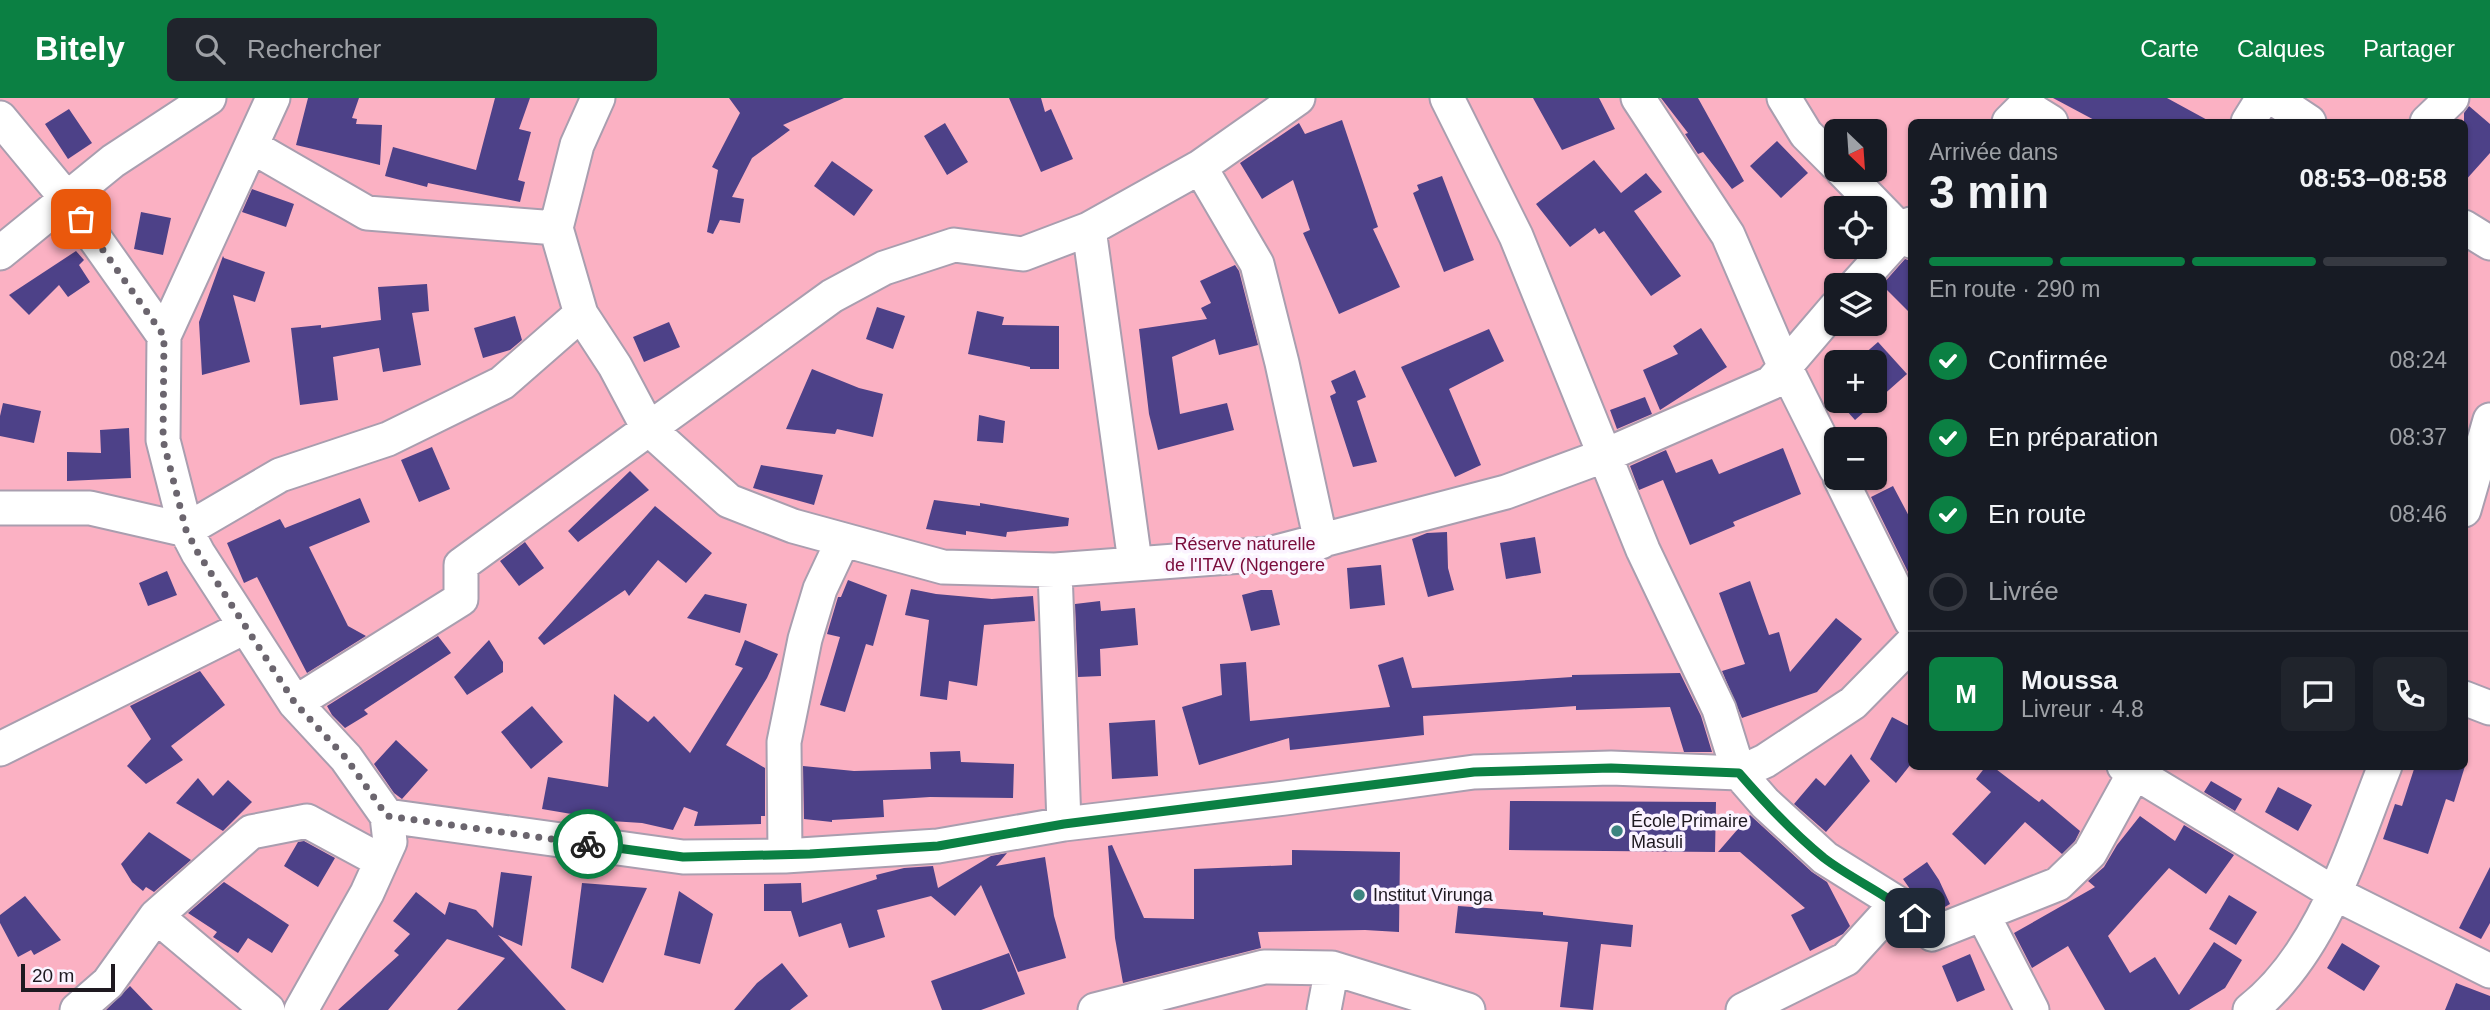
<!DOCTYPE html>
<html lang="fr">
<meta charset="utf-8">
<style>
:root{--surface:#171b24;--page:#20242c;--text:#f1f3f6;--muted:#9ea1a6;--line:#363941;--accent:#0b8043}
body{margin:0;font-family:Helvetica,sans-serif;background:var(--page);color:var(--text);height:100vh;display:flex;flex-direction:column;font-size:26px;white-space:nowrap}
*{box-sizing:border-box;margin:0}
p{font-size:23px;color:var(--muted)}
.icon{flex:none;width:38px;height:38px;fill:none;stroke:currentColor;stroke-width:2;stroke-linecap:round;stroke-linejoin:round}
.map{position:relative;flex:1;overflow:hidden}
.panel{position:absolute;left:1908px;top:21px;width:560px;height:651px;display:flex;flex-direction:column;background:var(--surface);border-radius:10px;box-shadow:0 2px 5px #0004}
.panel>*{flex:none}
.needle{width:46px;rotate:155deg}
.buttons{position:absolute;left:1824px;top:21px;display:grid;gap:14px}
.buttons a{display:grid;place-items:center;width:63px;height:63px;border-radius:10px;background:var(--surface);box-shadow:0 2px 5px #0004;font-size:35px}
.scale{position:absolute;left:21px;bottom:18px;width:94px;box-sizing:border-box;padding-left:7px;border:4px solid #1e1920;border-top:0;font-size:19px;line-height:24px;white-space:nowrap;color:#1e1920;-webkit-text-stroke:5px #fbf3ff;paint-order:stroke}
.pin{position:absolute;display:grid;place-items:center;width:60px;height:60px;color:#fff;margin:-30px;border-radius:14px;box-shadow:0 4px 10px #0006}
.courier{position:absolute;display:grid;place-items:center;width:70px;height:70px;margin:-35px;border:5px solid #0b8043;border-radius:50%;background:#fff;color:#222;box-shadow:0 2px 9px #0007}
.head em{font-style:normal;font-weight:700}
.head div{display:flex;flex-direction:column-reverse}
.head{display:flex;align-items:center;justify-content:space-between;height:119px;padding:0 21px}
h1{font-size:46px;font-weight:700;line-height:52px}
.bar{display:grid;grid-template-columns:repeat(4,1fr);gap:10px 7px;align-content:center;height:84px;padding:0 21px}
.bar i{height:9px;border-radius:5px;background:var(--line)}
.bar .active{background:var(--accent)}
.bar p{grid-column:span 4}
.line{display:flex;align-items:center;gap:18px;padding:0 21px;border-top:2px solid var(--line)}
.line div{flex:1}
.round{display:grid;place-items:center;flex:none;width:74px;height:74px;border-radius:10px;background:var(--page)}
ol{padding:0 21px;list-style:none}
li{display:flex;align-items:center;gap:21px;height:77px}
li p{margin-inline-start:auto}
li .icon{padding:7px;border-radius:50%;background:var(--accent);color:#fff;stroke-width:4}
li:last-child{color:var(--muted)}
li i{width:38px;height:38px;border:4px solid var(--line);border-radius:50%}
header{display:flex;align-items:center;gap:42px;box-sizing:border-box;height:98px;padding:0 35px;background:var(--accent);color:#fff}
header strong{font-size:33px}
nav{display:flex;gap:38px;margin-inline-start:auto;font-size:24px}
.search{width:490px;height:63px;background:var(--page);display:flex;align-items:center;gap:18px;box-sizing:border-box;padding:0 24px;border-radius:10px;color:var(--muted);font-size:26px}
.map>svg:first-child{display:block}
</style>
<header>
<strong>Bitely</strong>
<div class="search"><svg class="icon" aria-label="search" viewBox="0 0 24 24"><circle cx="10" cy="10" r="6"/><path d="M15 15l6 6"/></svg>Rechercher</div>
<nav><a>Carte</a><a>Calques</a><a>Partager</a></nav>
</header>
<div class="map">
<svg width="2490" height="912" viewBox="0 0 2490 912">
<rect width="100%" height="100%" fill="#fbf3ff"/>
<path fill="#fbb1c3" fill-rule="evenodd" d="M 0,0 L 2490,0 L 2490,912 L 0,912 ZM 1911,24 L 2464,24 L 2464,668 L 1911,668 ZM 1836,33 L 1874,33 L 1874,72 L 1836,72 ZM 1836,110 L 1874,110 L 1874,149 L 1836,149 ZM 1836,187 L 1874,187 L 1874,226 L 1836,226 ZM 1836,264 L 1874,264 L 1874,303 L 1836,303 ZM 1836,341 L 1874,341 L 1874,380 L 1836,380 Z"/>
<path fill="#4d4188" d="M 308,0 L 359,0 L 352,20 L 357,21 L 356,26 L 382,27 L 380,67 L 296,47 Z
M 495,0 L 530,0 L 519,31 L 531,34 L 518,82 L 525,84 L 520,104 L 428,85 L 427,89 L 385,78 L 393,49 L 476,72 Z
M 729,0 L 844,0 L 783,27 L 790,32 L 752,60 L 732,99 L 744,101 L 740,125 L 720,122 L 713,136 L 707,134 L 718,72 L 712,69 L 740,15 Z
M 1009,0 L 1041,0 L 1045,14 L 1051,11 L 1073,61 L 1041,74 Z
M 1533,0 L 1599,0 L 1615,31 L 1562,52 Z
M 1661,0 L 1698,0 L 1744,83 L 1732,91 L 1703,54 L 1698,56 L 1685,36 L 1688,35 Z
M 2053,0 L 2167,0 L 2211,24 L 2098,24 Z
M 2469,8 L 2490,26 L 2490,55 L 2464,84 L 2464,15 Z
M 69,11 L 92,45 L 68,61 L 45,26 Z
M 1342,22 L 1378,129 L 1373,131 L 1400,189 L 1339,216 L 1303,135 L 1310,132 L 1293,82 L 1262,101 L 1240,65 L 1299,25 L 1305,36 Z
M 945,25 L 968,64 L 947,77 L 924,38 Z
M 1777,43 L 1808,75 L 1781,100 L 1750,68 Z
M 1594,62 L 1621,95 L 1646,75 L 1662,94 L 1634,113 L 1681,178 L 1651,198 L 1604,133 L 1599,136 L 1595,130 L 1570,149 L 1536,106 Z
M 832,63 L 873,92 L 854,118 L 814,88 Z
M 1442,78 L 1474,162 L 1444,174 L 1413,95 L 1419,92 L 1417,87 Z
M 252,91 L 294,106 L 286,129 L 242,114 Z
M 141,114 L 171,120 L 163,157 L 134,151 Z
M 1842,149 L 1865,149 L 1854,161 Z
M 76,153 L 84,162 L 79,167 L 90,184 L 68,199 L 59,187 L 29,217 L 9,197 Z
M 223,158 L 224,160 L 265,174 L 255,204 L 233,197 L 250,264 L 202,277 L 199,224 Z
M 1905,161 L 1911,163 L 1911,216 L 1882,187 Z
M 1235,167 L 1239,173 L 1258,247 L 1219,257 L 1215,241 L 1172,259 L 1180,316 L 1227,305 L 1234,332 L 1158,352 L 1149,316 L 1139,231 L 1207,221 L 1201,210 L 1211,205 L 1200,183 Z
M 427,186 L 429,213 L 412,215 L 421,267 L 383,274 L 379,250 L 333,259 L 338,302 L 300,307 L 291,230 L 321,227 L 321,230 L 381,222 L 378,189 Z
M 877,209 L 905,218 L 893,251 L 866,241 Z
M 977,213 L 1004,219 L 1002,227 L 1059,228 L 1059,271 L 1030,271 L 1030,269 L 968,256 Z
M 515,218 L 522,242 L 510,252 L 483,260 L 474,230 Z
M 669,224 L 680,249 L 644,264 L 633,239 Z
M 1701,230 L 1727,269 L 1660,312 L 1643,272 L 1678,256 L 1673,248 Z
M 1489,231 L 1504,263 L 1449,291 L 1481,367 L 1455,379 L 1401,269 Z
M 1878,244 L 1907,276 L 1855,322 L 1838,303 L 1874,303 L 1874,264 L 1855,264 Z
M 812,271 L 859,290 L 883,296 L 873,339 L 837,331 L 835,336 L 786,331 Z
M 1355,272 L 1366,299 L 1357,303 L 1377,364 L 1353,369 L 1330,298 L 1336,295 L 1331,283 Z
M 1645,299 L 1652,316 L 1617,331 L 1610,312 Z
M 3,305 L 41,313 L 34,345 L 0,338 L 0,318 Z
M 979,317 L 1005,323 L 1003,345 L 977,343 Z
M 129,330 L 131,380 L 67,383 L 67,354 L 101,355 L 100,332 Z
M 432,349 L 450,391 L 419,404 L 401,362 Z
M 1783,350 L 1801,396 L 1733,424 L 1735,428 L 1690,447 L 1663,382 L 1639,392 L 1630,368 L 1666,352 L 1676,375 L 1712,361 L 1719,376 Z
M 761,367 L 823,377 L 814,407 L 753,390 Z
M 630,373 L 649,392 L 578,444 L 568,433 Z
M 1893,388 L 1911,422 L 1911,480 L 1871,399 Z
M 360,400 L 370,424 L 309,449 L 348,528 L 366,538 L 307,575 L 257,479 L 244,485 L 227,445 L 280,421 L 285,430 Z
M 934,402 L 980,408 L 980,405 L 1069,420 L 1068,428 L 1007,434 L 1006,439 L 966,433 L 966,437 L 926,431 Z
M 655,408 L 712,455 L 686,485 L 658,462 L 629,498 L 625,492 L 544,547 L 538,540 Z
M 1447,434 L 1448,470 L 1454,492 L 1428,499 L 1412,441 L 1427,435 Z
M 1535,439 L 1541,475 L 1506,481 L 1500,445 Z
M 525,444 L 544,470 L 519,488 L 500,463 Z
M 1381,467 L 1385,507 L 1350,511 L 1347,470 Z
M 167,473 L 177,497 L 148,508 L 139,485 Z
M 848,482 L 887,497 L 873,548 L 866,546 L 845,614 L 820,607 L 840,539 L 827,536 L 838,499 L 841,499 Z
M 1750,483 L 1769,537 L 1779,534 L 1790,574 L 1836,520 L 1862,541 L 1817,594 L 1742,620 L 1722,573 L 1745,566 L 1719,495 Z
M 911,491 L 936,496 L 992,501 L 1033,498 L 1035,523 L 984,527 L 977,588 L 949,583 L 947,602 L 920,598 L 929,522 L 905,517 Z
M 1261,492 L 1272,492 L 1280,527 L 1251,533 L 1242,497 Z
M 705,496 L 747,506 L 740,535 L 687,520 Z
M 1100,503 L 1101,513 L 1135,510 L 1138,547 L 1100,551 L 1101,578 L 1078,579 L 1075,506 Z
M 438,538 L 451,555 L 364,612 L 368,616 L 345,630 L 332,617 L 327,608 Z
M 489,542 L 503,564 L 503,574 L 467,597 L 454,579 Z
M 745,542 L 778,556 L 767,580 L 726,647 L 765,670 L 765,718 L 761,718 L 761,726 L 694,728 L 698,714 L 684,709 L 673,732 L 642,725 L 595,722 L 595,720 L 542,711 L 548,679 L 608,689 L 614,596 L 648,624 L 654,618 L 690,655 L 743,570 L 735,567 Z
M 1403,559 L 1412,590 L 1572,579 L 1572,577 L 1680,575 L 1701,618 L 1712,654 L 1684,654 L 1670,609 L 1576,612 L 1576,608 L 1423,618 L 1424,637 L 1290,652 L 1289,640 L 1199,667 L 1182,609 L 1222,597 L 1220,566 L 1246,564 L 1250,623 L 1390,609 L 1378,567 Z
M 200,573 L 225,607 L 171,648 L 183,662 L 146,686 L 127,668 L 151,641 L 130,608 Z
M 532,608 L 563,644 L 531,671 L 501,634 Z
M 1892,619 L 1911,629 L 1911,666 L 1896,685 L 1870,661 Z
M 1155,622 L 1158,678 L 1112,681 L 1109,625 Z
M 396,642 L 428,672 L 402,701 L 394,695 L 374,666 Z
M 960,653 L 961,664 L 1014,666 L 1013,700 L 930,699 L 883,702 L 884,719 L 832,722 L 832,724 L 804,721 L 803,668 L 854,673 L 931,671 L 930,654 Z
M 1851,656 L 1870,683 L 1826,734 L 1794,706 L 1816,680 L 1825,688 Z
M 1986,668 L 1992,668 L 2039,704 L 2042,701 L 2080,733 L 2075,743 L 2062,756 L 2025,724 L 1985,767 L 1952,736 L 1991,694 L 1976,681 Z
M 2415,668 L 2465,668 L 2454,704 L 2446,701 L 2428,756 L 2383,741 L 2395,706 L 2402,708 Z
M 198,680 L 213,698 L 228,682 L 252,704 L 223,733 L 176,705 Z
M 2211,683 L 2242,701 L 2235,713 L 2204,694 Z
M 2278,689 L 2312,707 L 2298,733 L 2265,714 Z
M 1510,703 L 1716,704 L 1715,754 L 1509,752 Z
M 1750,717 L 1812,774 L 1827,784 L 1850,828 L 1843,836 L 1810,853 L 1791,817 L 1805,810 L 1740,754 L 1718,754 Z
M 2140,718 L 2175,743 L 2184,727 L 2234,757 L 2206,796 L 2169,770 L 2108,838 L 2130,875 L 2155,859 L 2179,897 L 2214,844 L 2242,862 L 2225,890 L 2189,912 L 2105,912 L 2068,848 L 2032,870 L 2014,835 L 2095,789 L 2088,783 L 2104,769 L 2117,747 Z
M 149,734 L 191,762 L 154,794 L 146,789 L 143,793 L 132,784 L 121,766 Z
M 304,743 L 335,760 L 318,789 L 284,768 L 298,744 Z
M 1112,747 L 1144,820 L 1194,821 L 1194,771 L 1292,767 L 1292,752 L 1400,754 L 1399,834 L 1365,832 L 1258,834 L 1261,850 L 1123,885 L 1115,840 L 1108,748 Z
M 1007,755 L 996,768 L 1045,759 L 1054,818 L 1066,860 L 1018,874 L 981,787 L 955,818 L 931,798 L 877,812 L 885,839 L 849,850 L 841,825 L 799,839 L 791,813 L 764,813 L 764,786 L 801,785 L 802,805 L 877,781 L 876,777 L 904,770 L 933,768 L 938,790 L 991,758 Z
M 1927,764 L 1939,782 L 1950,806 L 1936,814 L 1910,791 L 1903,781 Z
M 2490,769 L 2490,825 L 2481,841 L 2459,830 Z
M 501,774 L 532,778 L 522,848 L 498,837 L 566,912 L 457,912 L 505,860 L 447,841 L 388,912 L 338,912 L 399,857 L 394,853 L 410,836 L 393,823 L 416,794 L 445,817 L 449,804 L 476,812 L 493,830 Z
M 224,784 L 289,827 L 272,855 L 248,840 L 238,855 L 213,839 L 217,834 L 188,815 Z
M 582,785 L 647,790 L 603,885 L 571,870 Z
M 679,793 L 713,816 L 700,866 L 664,857 Z
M 2229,797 L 2257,814 L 2236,847 L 2209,831 Z
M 25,798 L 61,842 L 34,857 L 31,852 L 18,859 L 0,825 L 0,817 Z
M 1458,808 L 1543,814 L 1543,817 L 1633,827 L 1631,849 L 1601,846 L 1593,912 L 1560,909 L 1568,844 L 1455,835 Z
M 2342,845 L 2380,868 L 2364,893 L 2327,870 Z
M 1009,855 L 1025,896 L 981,912 L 942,912 L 931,883 Z
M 1970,856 L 1985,892 L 1957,904 L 1942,868 Z
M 782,865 L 808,898 L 790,912 L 734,912 L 757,885 Z
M 2456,885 L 2490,898 L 2490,912 L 2445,912 Z
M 130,888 L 153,912 L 106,912 Z"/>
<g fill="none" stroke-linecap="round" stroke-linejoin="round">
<g stroke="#a99eaf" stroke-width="37">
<path id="minor" d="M 273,0 L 164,238 L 163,342 L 186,432 L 198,455 L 295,605 L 346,660 L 387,718 L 390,744 L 367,795 L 301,912
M 598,0 L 577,47 L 556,130 L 581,216 L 615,268 L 648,330 L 729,403 L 793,428 L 943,469 L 1055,472 L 1269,456 L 1506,394 L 1606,357 L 1771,285 L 1836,209
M 1447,0 L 1516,138 L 1643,452 L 1719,611 L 1739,675 L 1765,705 L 1825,760 L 1897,805 L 1932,836 L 2058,786 L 2090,755 L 2138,668
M 1638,0 L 1728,137 L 1784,267 L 1836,371
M 1784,0 L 1806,36 L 1836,66
M 2273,0 L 2309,24
M 2025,8 L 2051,24
M 0,20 L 67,101 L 164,238
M 2009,24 L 2025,8 L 2028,0
M 2248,24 L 2263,0
M 2427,24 L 2452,0
M 251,48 L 367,115 L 556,130
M 1200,69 L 1257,166 L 1282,265 L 1321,444
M 1842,72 L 1911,143
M 2464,129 L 2490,145
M 1089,131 L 1135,464
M 0,155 L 113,63 L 209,0
M 1856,187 L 1911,126
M 1840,380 L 1911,523
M 0,410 L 90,410 L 186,432 L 280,377 L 388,341 L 502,285 L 581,216
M 2464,412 L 2490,322
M 1055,472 L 1064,726
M 2464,600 L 2490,610
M 295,605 L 461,501 L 461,467 L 832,198 L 884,170 L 954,147 L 1023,156 L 1089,131 L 1200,69 L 1298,0
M 0,651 L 245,529
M 2124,668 L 2334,795 L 2490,873
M 387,718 L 683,759 L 785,758 L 938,748 L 1064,726 L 1285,700 L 1474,674 L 1611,670 L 1739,675 L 1765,663 L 1853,605 L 1911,546
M 785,758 L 784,644 L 805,541 L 820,491 L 843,442
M 1983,817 L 2032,912
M 156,818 L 251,734 L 307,723 L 381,763
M 77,912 L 108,885 L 156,818 L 268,912
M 1095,912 L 1264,869 L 1332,870 L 1468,912
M 1324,912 L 1332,870
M 1743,912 L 1846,861 L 1897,805
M 2250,912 C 2322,856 2352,751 2385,668"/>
</g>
<use href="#minor" stroke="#fff" stroke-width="33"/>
</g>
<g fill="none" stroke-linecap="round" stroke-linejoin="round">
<path stroke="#6b656e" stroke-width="7" stroke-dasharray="0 12.6" d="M 81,121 L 164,238 L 163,342 L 186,432 L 198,455 L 295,605 L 346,660 L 387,718 L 588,746"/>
<path stroke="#0b8043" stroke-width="9" d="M 588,746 L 683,759 L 810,756 L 938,748 L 1064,726 L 1474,674 L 1611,670 L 1739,675 C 1765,705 1793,735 1824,760 C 1853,782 1887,796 1915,820"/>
</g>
<g fill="#3c847f" stroke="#fbf3ff" stroke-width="2.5">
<circle cx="1617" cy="733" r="7"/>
<circle cx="1359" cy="797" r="7"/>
</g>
<g text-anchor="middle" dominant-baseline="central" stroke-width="7" stroke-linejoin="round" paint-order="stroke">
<g font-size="18" fill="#7a0c3b" stroke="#fbf3ff">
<text x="1245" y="446">Réserve naturelle<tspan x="1245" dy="21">de l'ITAV (Ngengere</tspan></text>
</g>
<g font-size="18" fill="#1e1920" stroke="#fbf3ff" text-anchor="start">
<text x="1631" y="723">École Primaire<tspan x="1631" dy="21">Masuli</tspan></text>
<text x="1373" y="797">Institut Virunga</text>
</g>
</g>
</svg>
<div class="buttons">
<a><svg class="needle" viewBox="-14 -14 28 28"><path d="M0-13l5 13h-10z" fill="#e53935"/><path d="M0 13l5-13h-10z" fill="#9ea1a6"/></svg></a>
<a><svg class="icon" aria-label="locate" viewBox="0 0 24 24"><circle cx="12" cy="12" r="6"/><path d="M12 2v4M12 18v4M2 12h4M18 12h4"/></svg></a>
<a><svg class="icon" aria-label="layers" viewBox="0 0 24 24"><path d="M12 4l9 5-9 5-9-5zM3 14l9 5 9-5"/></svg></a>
<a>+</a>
<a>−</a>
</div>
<div class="scale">20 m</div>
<div class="pin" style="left:81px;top:121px;background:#ea580c"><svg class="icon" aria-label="bag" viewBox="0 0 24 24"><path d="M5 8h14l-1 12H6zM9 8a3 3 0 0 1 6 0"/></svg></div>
<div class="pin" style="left:1915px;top:820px;background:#1f2937"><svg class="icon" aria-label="home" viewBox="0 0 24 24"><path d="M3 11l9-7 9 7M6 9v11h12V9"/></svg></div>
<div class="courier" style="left:588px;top:746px"><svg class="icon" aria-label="bike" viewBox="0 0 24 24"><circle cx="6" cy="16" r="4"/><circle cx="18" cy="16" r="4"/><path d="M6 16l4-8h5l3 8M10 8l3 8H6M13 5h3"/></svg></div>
<section class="panel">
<div class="head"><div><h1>3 min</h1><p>Arrivée dans</p></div><em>08:53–08:58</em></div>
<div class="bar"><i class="active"></i><i class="active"></i><i class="active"></i><i></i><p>En route · 290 m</p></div>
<ol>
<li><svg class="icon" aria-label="check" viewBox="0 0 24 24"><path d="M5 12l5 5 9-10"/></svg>Confirmée<p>08:24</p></li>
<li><svg class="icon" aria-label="check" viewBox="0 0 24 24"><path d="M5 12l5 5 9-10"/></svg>En préparation<p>08:37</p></li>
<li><svg class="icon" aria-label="check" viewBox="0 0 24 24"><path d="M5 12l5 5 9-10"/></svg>En route<p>08:46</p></li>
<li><i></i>Livrée</li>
</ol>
<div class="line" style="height:126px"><b class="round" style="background:var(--accent);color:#fff">M</b><div><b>Moussa</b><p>Livreur · 4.8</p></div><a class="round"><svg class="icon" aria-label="chat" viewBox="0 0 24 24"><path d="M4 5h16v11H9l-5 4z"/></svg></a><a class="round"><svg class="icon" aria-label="phone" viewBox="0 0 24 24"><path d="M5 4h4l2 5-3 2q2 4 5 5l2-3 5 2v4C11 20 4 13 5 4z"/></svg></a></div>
</section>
</div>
